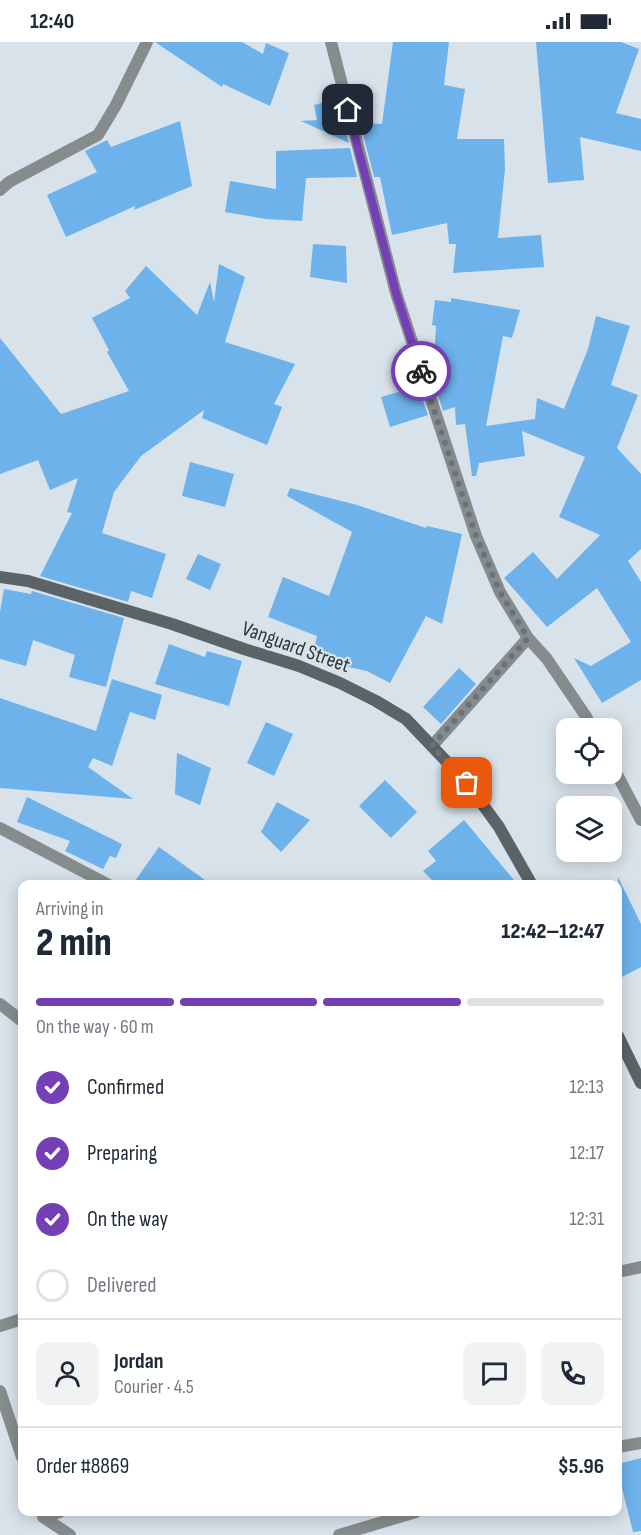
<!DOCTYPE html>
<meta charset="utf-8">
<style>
:root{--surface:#fff;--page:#f2f2f3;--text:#1f2937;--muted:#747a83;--line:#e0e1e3;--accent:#753fb6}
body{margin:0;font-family:"Sofia Sans Condensed",sans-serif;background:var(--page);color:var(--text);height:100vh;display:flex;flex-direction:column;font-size:22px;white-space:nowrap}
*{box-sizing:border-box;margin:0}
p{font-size:20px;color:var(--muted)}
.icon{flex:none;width:33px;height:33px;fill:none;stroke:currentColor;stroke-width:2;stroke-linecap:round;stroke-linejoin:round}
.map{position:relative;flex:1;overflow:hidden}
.sheet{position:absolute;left:18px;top:838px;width:604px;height:636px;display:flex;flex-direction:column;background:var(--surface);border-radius:12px;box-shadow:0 3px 15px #0003}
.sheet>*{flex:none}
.buttons{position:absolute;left:556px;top:676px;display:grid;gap:12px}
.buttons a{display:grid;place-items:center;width:66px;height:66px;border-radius:12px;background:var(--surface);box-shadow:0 3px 15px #0003;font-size:30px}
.pin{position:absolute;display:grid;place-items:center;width:51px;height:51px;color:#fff;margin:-26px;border-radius:12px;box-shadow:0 3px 9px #0006}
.courier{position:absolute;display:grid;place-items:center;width:60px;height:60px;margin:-30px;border:4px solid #753fb6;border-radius:50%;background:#fff;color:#222;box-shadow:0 2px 8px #0007}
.head em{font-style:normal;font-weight:800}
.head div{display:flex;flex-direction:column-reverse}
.head{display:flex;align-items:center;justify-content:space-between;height:102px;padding:0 18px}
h1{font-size:39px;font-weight:800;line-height:45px}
.bar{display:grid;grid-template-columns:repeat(4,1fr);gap:9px 6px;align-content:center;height:72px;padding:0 18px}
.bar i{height:8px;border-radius:4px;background:var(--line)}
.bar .selected{background:var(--accent)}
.bar p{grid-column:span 4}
.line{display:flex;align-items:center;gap:15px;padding:0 18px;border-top:2px solid var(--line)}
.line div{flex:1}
.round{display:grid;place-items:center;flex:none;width:63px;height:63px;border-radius:12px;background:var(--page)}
ol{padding:0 18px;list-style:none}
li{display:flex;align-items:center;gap:18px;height:66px}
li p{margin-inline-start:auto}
li .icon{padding:6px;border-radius:50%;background:var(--accent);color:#fff;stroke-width:4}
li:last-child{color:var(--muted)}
li i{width:33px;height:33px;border:3px solid var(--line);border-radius:50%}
.status{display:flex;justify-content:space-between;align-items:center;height:42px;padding:0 30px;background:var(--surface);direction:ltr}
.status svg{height:16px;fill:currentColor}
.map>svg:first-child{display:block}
</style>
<div class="status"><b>12:40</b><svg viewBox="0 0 49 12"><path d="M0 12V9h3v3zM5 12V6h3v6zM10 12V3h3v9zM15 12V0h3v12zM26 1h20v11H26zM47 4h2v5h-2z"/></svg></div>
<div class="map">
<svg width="641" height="1493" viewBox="0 0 641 1493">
<rect width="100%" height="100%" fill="#d8e2eb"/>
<path fill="#6db2ea" d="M 155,0 L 242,0 L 263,12 L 266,1 L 289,11 L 270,64 L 223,42 L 222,45 Z
M 393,0 L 449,0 L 444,43 L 465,47 L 457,97 L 504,97 L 505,127 L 498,196 L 541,193 L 544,225 L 453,231 L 456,202 L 449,202 L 447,181 L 392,193 L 380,135 L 374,135 L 360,81 L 382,82 Z
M 536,0 L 621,0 L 639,7 L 616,71 L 641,77 L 641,109 L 580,95 L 584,138 L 548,141 Z
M 337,57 L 349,101 L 301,79 L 317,78 L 314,63 Z
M 180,79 L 192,144 L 134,168 L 135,164 L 66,195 L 47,153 L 97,130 L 85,109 L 107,98 L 111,105 Z
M 350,106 L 357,135 L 306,136 L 302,179 L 266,177 L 225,170 L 230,139 L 276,147 L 276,109 Z
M 313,202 L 346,204 L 347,241 L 310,235 Z
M 219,222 L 245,235 L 225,300 L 295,322 L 274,362 L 282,365 L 267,403 L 202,376 L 204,368 L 141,414 L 114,450 L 102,491 L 166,512 L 152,556 L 131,549 L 128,560 L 40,534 L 72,471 L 67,470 L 78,436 L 50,448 L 38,418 L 0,432 L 0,296 L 61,372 L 129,349 L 107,310 L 109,308 L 92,276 L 130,256 L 125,249 L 146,224 L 197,273 L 210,240 L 214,260 Z
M 451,256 L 520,268 L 512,296 L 503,294 L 486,384 L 535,377 L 537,356 L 564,367 L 588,307 L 596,274 L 630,284 L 611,343 L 638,353 L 617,406 L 641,432 L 641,507 L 628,519 L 641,540 L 641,638 L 602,661 L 574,616 L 591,624 L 631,600 L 597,546 L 547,585 L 504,536 L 533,510 L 557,537 L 600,493 L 559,475 L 585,415 L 522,389 L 525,414 L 479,421 L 476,434 L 472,434 L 465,382 L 456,383 L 455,365 L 443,369 L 433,338 L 436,284 L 432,283 L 435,258 L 451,260 Z
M 418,344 L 428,373 L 390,385 L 381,355 Z
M 190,420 L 234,432 L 225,465 L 182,454 Z
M 290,446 L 357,463 L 426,486 L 427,484 L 462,492 L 442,582 L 426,574 L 390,641 L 367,629 L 312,617 L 317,594 L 268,575 L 283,535 L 329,554 L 352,490 L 287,454 Z
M 198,512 L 221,522 L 210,548 L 186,537 Z
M 4,547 L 31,552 L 32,549 L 124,576 L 106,645 L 69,635 L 75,613 L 33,598 L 26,624 L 0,617 L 0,570 Z
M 169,602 L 205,615 L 207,609 L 242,619 L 229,664 L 155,642 Z
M 459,626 L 476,642 L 441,682 L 423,665 Z
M 112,637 L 162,653 L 155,678 L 130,670 L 112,724 L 93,716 L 88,725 L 133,757 L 0,746 L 0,656 L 96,689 Z
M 266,680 L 293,692 L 274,734 L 247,721 Z
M 177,711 L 211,726 L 200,763 L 175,752 Z
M 385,738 L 417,770 L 391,796 L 359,764 Z
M 27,755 L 122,802 L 116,816 L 110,814 L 103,827 L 65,809 L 70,799 L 17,780 Z
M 277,760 L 310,778 L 281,810 L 261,790 Z
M 464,778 L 518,843 L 437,843 L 423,829 L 436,819 L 428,809 Z
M 159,805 L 212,843 L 132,843 Z
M 618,835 L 641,882 L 641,925 L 618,937 Z
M 641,1416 L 641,1489 L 633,1490 L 618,1430 L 618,1422 Z"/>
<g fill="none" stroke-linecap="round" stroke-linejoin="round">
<path stroke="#868c8e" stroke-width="12" d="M 0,1349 L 22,1415"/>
<path stroke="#868c8e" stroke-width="12" d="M 331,0 L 396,251 L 476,494 L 500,550 L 528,596 L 547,617 L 585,673 L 593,687
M 0,148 L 9,140 L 98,93 L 116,63 L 147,0
M 432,704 L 528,596
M 612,723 L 641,778
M 0,786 L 109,843
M 0,962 L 22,979
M 618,1230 L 641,1225
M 0,1284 L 22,1277
M 618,1405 L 641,1401
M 43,1475 L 70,1493
M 43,1475 L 60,1470
M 339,1493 L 416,1470"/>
<path stroke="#5b6366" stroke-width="12" d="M 0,535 L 28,539 L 172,582 L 244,607 L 299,624 L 340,641 L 376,659 L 406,677 L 467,741 L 499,785 L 532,843
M 618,994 L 641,1041"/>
</g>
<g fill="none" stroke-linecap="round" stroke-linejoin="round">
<path stroke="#6b7277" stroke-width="6" stroke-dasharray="0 10.8" d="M 421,329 L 476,494 L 500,550 L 528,596 L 432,704 L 467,741"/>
<path stroke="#753fb6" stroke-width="8" d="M 348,68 L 396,251 L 421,329"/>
</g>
<g text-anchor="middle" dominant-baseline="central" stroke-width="4.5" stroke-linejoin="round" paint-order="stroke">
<g font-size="21" fill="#313538" stroke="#d8e2eb">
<text transform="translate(296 605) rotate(20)">Vanguard Street</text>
</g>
</g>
</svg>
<div class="buttons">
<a><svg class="icon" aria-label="locate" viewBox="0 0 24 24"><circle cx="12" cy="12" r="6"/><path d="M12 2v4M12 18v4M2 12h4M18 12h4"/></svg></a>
<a><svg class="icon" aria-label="layers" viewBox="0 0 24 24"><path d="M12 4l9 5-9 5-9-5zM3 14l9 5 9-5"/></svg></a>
</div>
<div class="pin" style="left:467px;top:741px;background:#ea580c"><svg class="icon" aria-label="bag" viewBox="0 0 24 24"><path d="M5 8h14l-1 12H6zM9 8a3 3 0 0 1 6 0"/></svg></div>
<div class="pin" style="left:348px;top:68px;background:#1f2937"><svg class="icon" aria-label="home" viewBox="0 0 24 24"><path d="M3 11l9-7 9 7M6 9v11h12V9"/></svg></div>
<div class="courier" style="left:421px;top:329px"><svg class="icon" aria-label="bike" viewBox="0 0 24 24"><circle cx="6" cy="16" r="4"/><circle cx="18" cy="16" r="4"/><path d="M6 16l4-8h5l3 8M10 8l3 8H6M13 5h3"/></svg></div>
<section class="sheet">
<div class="head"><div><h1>2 min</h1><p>Arriving in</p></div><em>12:42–12:47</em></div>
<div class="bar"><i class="selected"></i><i class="selected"></i><i class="selected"></i><i></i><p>On the way · 60 m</p></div>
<ol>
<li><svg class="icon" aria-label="check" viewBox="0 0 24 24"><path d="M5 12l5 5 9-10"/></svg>Confirmed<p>12:13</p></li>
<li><svg class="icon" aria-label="check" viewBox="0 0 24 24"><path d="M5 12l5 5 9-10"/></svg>Preparing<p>12:17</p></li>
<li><svg class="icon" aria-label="check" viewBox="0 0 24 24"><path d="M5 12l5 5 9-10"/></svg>On the way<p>12:31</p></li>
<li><i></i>Delivered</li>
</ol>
<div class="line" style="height:108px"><a class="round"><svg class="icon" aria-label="person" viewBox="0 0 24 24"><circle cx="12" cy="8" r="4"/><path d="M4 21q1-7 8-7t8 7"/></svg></a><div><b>Jordan</b><p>Courier · 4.5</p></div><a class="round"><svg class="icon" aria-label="chat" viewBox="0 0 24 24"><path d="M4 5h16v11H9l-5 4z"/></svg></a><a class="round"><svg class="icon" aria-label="phone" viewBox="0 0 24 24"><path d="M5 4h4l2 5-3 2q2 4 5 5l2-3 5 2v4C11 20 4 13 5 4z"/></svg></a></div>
<div class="line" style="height:78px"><div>Order #8869</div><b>$5.96</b></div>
</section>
</div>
